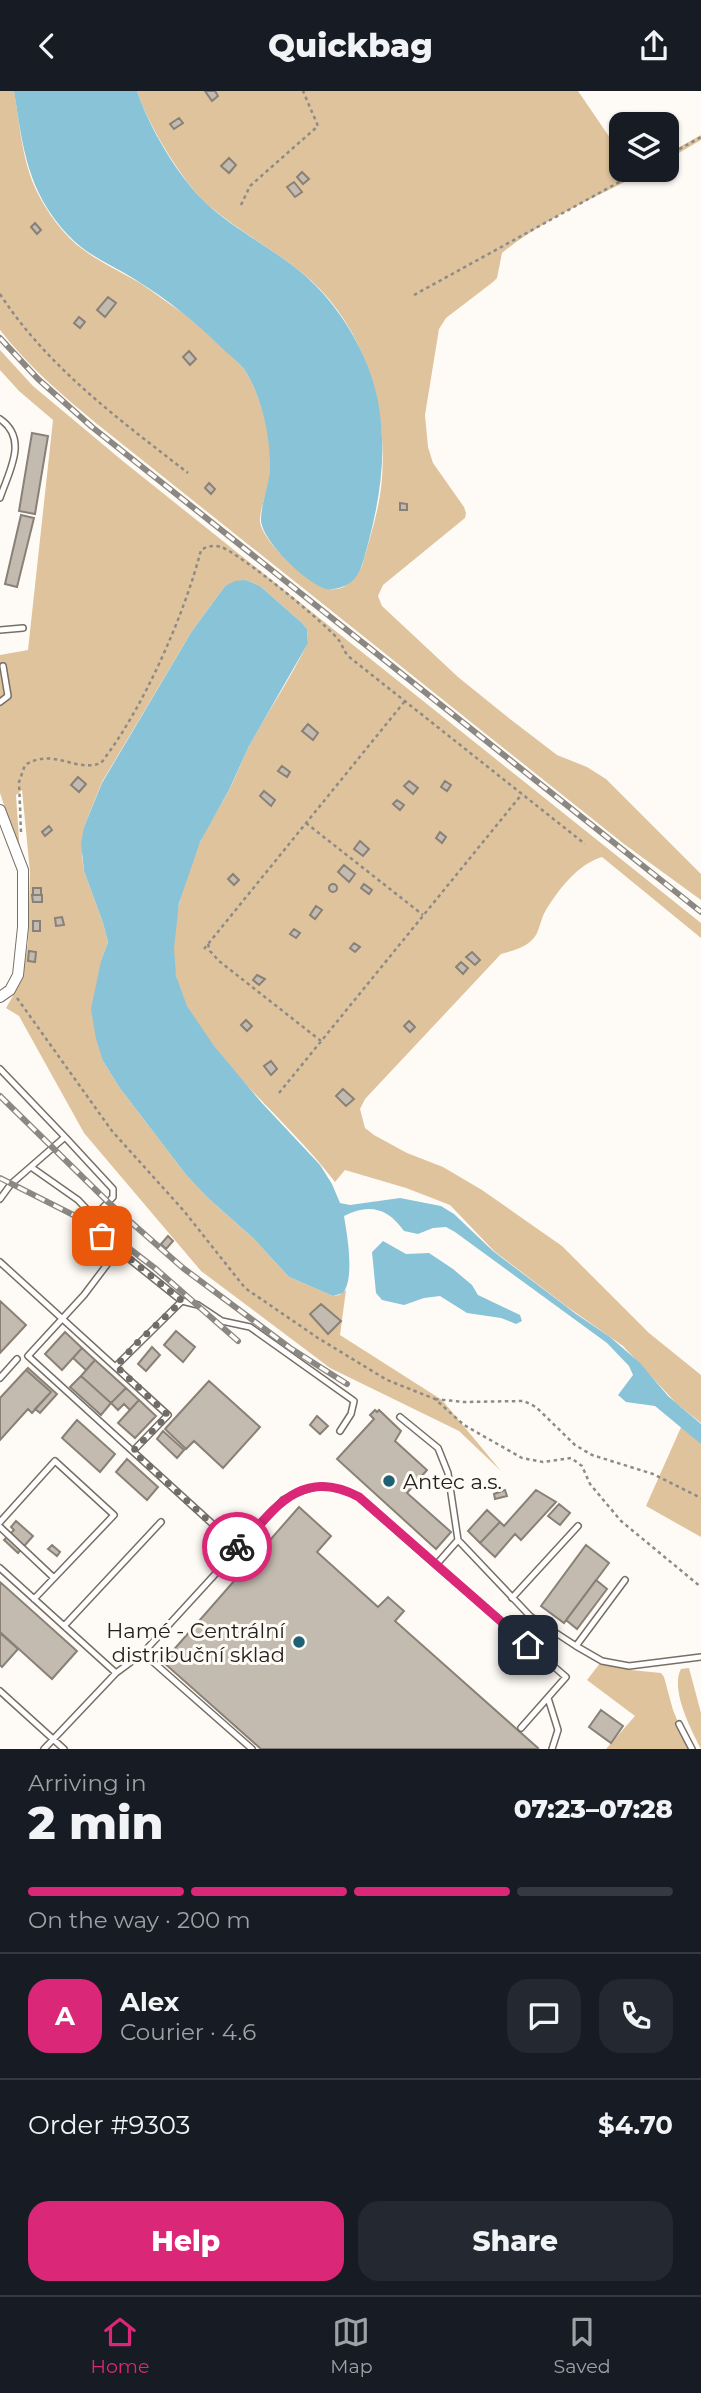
<!DOCTYPE html>
<meta charset="utf-8">
<style>
:root{--surface:#171b24;--page:#242831;--text:#f1f3f6;--muted:#9ea1a6;--line:#363941;--accent:#db2777}
body{margin:0;font-family:Montserrat,sans-serif;background:var(--page);color:var(--text);height:100vh;display:flex;flex-direction:column;font-size:26px;white-space:nowrap}
*{box-sizing:border-box;margin:0}
p{font-size:23px;color:var(--muted)}
.icon{flex:none;width:38px;height:38px;fill:none;stroke:currentColor;stroke-width:2;stroke-linecap:round;stroke-linejoin:round}
.map{position:relative;height:1658px;overflow:hidden}
.side{display:flex;flex-direction:column;background:var(--surface);flex:1}
.side>*{flex:none}
.tools{position:absolute;left:609px;top:21px;display:grid;gap:14px}
.tools a{display:grid;place-items:center;width:70px;height:70px;border-radius:14px;background:var(--surface);box-shadow:0 2px 5px #0004;font-size:35px}
.pin{position:absolute;display:grid;place-items:center;width:60px;height:60px;color:#fff;margin:-30px;border-radius:14px;box-shadow:0 4px 10px #0006}
.courier{position:absolute;display:grid;place-items:center;width:70px;height:70px;margin:-35px;border:5px solid #db2777;border-radius:50%;background:#fff;color:#222;box-shadow:0 2px 9px #0007}
.head em{font-style:normal;font-weight:800}
.head div{display:flex;flex-direction:column-reverse}
.head{display:flex;align-items:center;justify-content:space-between;height:119px;padding:0 28px}
h1{font-size:46px;font-weight:800;line-height:52px}
.bar{display:grid;grid-template-columns:repeat(4,1fr);gap:10px 7px;align-content:center;height:84px;padding:0 28px}
.bar i{height:9px;border-radius:5px;background:var(--line)}
.bar .on{background:var(--accent)}
.bar p{grid-column:span 4}
.line{display:flex;align-items:center;gap:18px;padding:0 28px;border-top:2px solid var(--line)}
.line div{flex:1}
.round{display:grid;place-items:center;flex:none;width:74px;height:74px;border-radius:21px;background:var(--page)}
.action{display:flex;gap:14px;margin-top:auto;padding:14px 28px}
.action a{flex:1;height:80px;border-radius:21px;background:var(--accent);color:#fff;font-size:28px;font-weight:800;line-height:80px;text-align:center}
.action a+a{background:var(--page);color:var(--text)}
header{display:flex;justify-content:space-between;align-items:center;height:91px;padding:0 28px;background:var(--surface);font-size:32px;font-weight:800}
.tabs{display:flex;justify-content:space-around;align-items:center;height:98px;border-top:2px solid var(--line);background:var(--surface);font-size:19px;color:var(--muted)}
.tabs a{display:grid;justify-items:center;gap:4px}
.tabs .on{color:var(--accent)}
.map>svg:first-child{display:block}
</style>
<header><svg class="icon" aria-label="back" viewBox="0 0 24 24"><path d="M15 5l-7 7 7 7"/></svg>Quickbag<svg class="icon" aria-label="share" viewBox="0 0 24 24"><path d="M12 15V3M7 8l5-5 5 5M5 13v7h14v-7"/></svg></header>
<div class="map">
<svg width="701" height="1658" viewBox="0 0 701 1658">
<rect width="100%" height="100%" fill="#fefbf6"/>
<path fill="#dfc39d" d="M 0,0 L 14,0 C 19,28 21,57 30,84 C 39,110 59,140 81,157 C 99,171 121,181 140,192 C 155,202 169,213 184,223 C 198,234 238,267 246,281 C 264,312 274,353 269,389 C 267,402 260,417 260,430 C 261,450 311,496 330,498 C 346,500 356,487 362,475 C 369,449 378,423 381,397 C 390,318 365,232 301,181 C 271,157 236,138 207,113 C 183,92 146,30 137,0 L 578,0 L 621,63 L 621,79 L 632,79 L 634,81 L 649,79 C 600,104 545,127 502,162 L 497,187 L 493,191 L 446,227 L 439,238 L 425,324 L 428,356 L 433,372 L 464,416 L 466,422 L 465,427 L 383,494 L 378,505 L 382,515 L 458,586 L 510,628 L 557,664 L 587,676 L 606,688 L 701,783 L 701,809 L 624,753 L 97,333 C 62,304 28,275 0,239 Z
M 701,44 L 701,49 L 667,69 L 667,63 Z
M 0,259 L 33,295 L 124,371 L 701,832 L 701,847 L 602,766 C 578,773 559,798 546,819 C 540,828 540,842 532,849 C 524,857 512,860 501,863 L 365,1008 L 360,1018 L 365,1037 L 374,1044 L 407,1062 L 443,1076 L 482,1099 L 562,1155 L 649,1242 L 701,1284 L 701,1332 L 676,1312 L 623,1255 L 566,1215 L 494,1160 L 450,1114 L 406,1097 L 345,1079 L 335,1091 C 289,1031 226,984 188,917 C 159,867 179,801 199,753 C 207,735 219,718 228,701 C 236,686 242,669 250,653 C 269,619 291,587 308,551 L 307,538 L 302,532 L 260,495 L 246,489 L 225,495 L 192,540 L 102,691 L 84,736 L 82,765 L 84,780 L 103,832 L 108,851 L 101,870 L 103,970 L 119,996 L 187,1085 L 208,1107 L 253,1147 L 289,1186 L 333,1205 L 339,1204 L 346,1199 L 340,1244 L 442,1309 L 501,1380 L 459,1340 L 330,1277 L 201,1180 L 84,1042 L 19,925 L 6,917 L 22,889 L 28,851 L 30,781 L 22,699 L 16,704 L 20,763 L 0,702 L 0,564 L 28,559 L 53,329 L 19,300 L 0,279 Z
M 682,1334 L 701,1345 L 701,1446 L 646,1415 Z
M 604,1567 L 631,1579 L 661,1582 L 664,1586 L 673,1619 L 689,1658 L 606,1658 L 635,1625 L 587,1589 Z
M 689,1577 L 701,1622 L 701,1658 C 691,1639 670,1598 681,1578 Z"/>
<path fill="#88c3d8" d="M 14,0 L 137,0 C 149,36 178,86 206,112 C 235,139 272,157 302,182 C 339,213 369,263 378,310 C 387,361 381,403 368,453 C 364,466 362,483 350,492 C 344,496 334,499 326,498 C 307,493 259,448 261,427 C 262,408 271,391 270,371 C 269,341 262,308 246,281 C 241,273 232,266 224,259 C 197,232 168,209 136,189 C 113,174 87,165 68,144 C 27,100 23,57 14,0 Z
M 246,489 L 260,495 L 302,532 L 307,538 L 308,552 L 249,655 L 229,699 L 200,751 L 179,812 L 174,857 L 176,885 L 187,915 L 214,955 L 261,1011 L 320,1074 L 332,1093 L 340,1112 L 350,1114 L 400,1107 L 441,1115 L 454,1123 L 493,1160 L 576,1223 L 610,1246 L 640,1272 L 668,1305 L 701,1333 L 701,1353 L 655,1315 L 626,1311 L 618,1304 L 633,1284 L 629,1275 L 607,1252 L 455,1141 L 446,1136 L 433,1137 L 418,1143 L 404,1140 C 388,1117 369,1112 344,1125 C 347,1143 355,1187 343,1202 L 333,1205 L 289,1186 L 253,1147 L 208,1107 L 187,1085 L 119,996 L 103,970 L 96,948 L 91,918 L 101,870 L 108,851 L 103,832 L 84,780 L 81,752 L 84,736 L 102,692 L 192,540 L 225,495 L 235,490 Z
M 383,1150 L 406,1163 L 429,1162 L 453,1178 L 472,1194 L 478,1204 L 520,1224 L 522,1230 L 516,1233 L 501,1227 L 467,1222 L 440,1205 L 424,1207 L 404,1214 L 382,1209 L 376,1202 L 372,1161 Z"/>
<path fill="#c4bbb0" stroke="#898177" stroke-width="2" d="M 205,0 L 215,0 L 218,5 L 212,10 Z
M 179,27 L 183,32 L 174,38 L 170,33 Z
M 229,67 L 236,74 L 229,82 L 221,75 Z
M 302,81 L 309,88 L 303,93 L 297,86 Z
M 294,91 L 302,101 L 295,106 L 287,96 Z
M 35,132 L 41,139 L 37,143 L 31,136 Z
M 108,206 L 116,212 L 105,226 L 97,219 Z
M 79,226 L 85,231 L 80,237 L 74,232 Z
M 189,260 L 196,268 L 190,274 L 183,266 Z
M 32,342 L 48,345 L 35,423 L 19,420 Z
M 209,392 L 215,398 L 211,403 L 205,397 Z
M 400,412 L 407,413 L 407,419 L 400,419 Z
M 21,424 L 34,427 L 17,496 L 5,493 Z
M 308,633 L 318,642 L 313,649 L 302,640 Z
M 282,675 L 290,681 L 287,686 L 278,680 Z
M 78,686 L 86,693 L 79,701 L 71,694 Z
M 409,690 L 418,697 L 413,703 L 404,695 Z
M 445,690 L 451,694 L 447,700 L 441,696 Z
M 264,700 L 275,709 L 271,715 L 260,705 Z
M 397,709 L 404,714 L 400,719 L 393,713 Z
M 49,735 L 52,739 L 45,745 L 42,741 Z
M 440,741 L 446,746 L 442,752 L 436,747 Z
M 360,750 L 369,758 L 363,765 L 354,758 Z
M 344,774 L 355,783 L 349,791 L 338,781 Z
M 233,783 L 239,789 L 234,794 L 228,788 Z
M329 797a4 4 0 1 1 8 0a4 4 0 1 1-8 0Z
M 364,793 L 372,799 L 369,803 L 361,797 Z
M 33,797 L 41,797 L 41,804 L 33,804 Z
M 32,804 L 42,804 L 42,811 L 33,811 Z
M 316,815 L 322,819 L 315,828 L 310,824 Z
M 62,826 L 64,834 L 56,835 L 55,827 Z
M 33,830 L 40,830 L 40,840 L 33,840 Z
M 294,838 L 300,842 L 296,847 L 290,843 Z
M 354,852 L 360,856 L 355,861 L 350,857 Z
M 29,860 L 36,861 L 35,871 L 28,870 Z
M 472,861 L 480,869 L 475,874 L 466,866 Z
M 461,871 L 468,877 L 463,883 L 456,876 Z
M 257,884 L 265,888 L 259,894 L 253,889 Z
M 246,929 L 252,935 L 247,940 L 241,934 Z
M 409,930 L 415,936 L 410,941 L 404,935 Z
M 271,970 L 277,978 L 271,984 L 264,975 Z
M 343,998 L 354,1008 L 346,1015 L 336,1005 Z
M 168,1145 L 173,1150 L 166,1158 L 161,1153 Z
M 0,1210 L 26,1234 L 0,1262 Z
M 321,1213 L 341,1230 L 328,1243 L 310,1223 Z
M 176,1240 L 195,1256 L 183,1271 L 164,1254 Z
M 65,1241 L 82,1257 L 62,1279 L 45,1263 Z
M 152,1256 L 160,1264 L 146,1280 L 138,1273 Z
M 82,1257 L 95,1269 L 86,1279 L 73,1267 Z
M 95,1269 L 126,1297 L 111,1312 L 81,1285 Z
M 28,1277 L 57,1303 L 40,1322 L 35,1318 L 51,1301 L 26,1279 Z
M 26,1279 L 51,1301 L 32,1322 L 28,1318 L 0,1349 L 0,1307 Z
M 81,1285 L 111,1312 L 101,1324 L 70,1296 Z
M 209,1290 L 260,1336 L 223,1377 L 194,1350 L 186,1358 L 165,1338 Z
M 126,1297 L 139,1309 L 130,1319 L 124,1313 L 118,1319 L 111,1312 Z
M 139,1309 L 156,1325 L 135,1347 L 118,1332 Z
M 375,1319 L 377,1321 L 379,1319 L 401,1340 L 395,1350 L 427,1379 L 407,1402 L 451,1441 L 436,1458 L 337,1368 L 374,1328 L 370,1324 Z
M 317,1325 L 328,1335 L 320,1343 L 310,1334 Z
M 77,1329 L 115,1363 L 100,1381 L 62,1347 Z
M 163,1340 L 184,1359 L 177,1367 L 157,1348 Z
M 127,1368 L 158,1396 L 147,1409 L 116,1381 Z
M 505,1399 L 507,1405 L 495,1408 L 494,1403 Z
M 536,1399 L 556,1411 L 521,1449 L 515,1443 L 495,1466 L 480,1452 L 500,1431 L 504,1435 Z
M 559,1413 L 570,1422 L 560,1434 L 548,1425 Z
M 299,1416 L 331,1445 L 317,1461 L 378,1516 L 388,1506 L 404,1520 L 395,1530 L 538,1657 L 536,1658 L 261,1658 L 163,1571 Z
M 487,1419 L 500,1431 L 480,1452 L 468,1440 Z
M 236,1422 L 244,1429 L 237,1437 L 229,1430 Z
M 16,1430 L 33,1445 L 18,1462 L 4,1449 L 14,1439 L 11,1436 Z
M 52,1454 L 60,1461 L 57,1465 L 48,1458 Z
M 586,1454 L 609,1472 L 564,1532 L 541,1515 Z
M 596,1489 L 607,1498 L 577,1538 L 566,1529 Z
M 0,1491 L 77,1560 L 52,1588 L 0,1541 Z
M 0,1542 L 18,1558 L 2,1576 L 0,1574 Z
M 601,1619 L 623,1635 L 611,1652 L 589,1636 Z"/>
<g fill="none" stroke-linecap="round" stroke-linejoin="round">
<g stroke="#776f65" stroke-width="8">
<path id="service" d="M 0,328 C 29,348 9,380 0,407
M 0,539 L 23,537
M 0,611 L 8,605 L 3,575
M 0,978 L 65,1046 L 11,1093 L 0,1108
M 65,1046 L 113,1098 L 113,1106 L 94,1126 C 93,1141 107,1149 118,1159 L 84,1204 L 28,1265 L 239,1457
M 31,1076 L 78,1109 L 94,1126
M 0,1171 L 168,1324 L 133,1360
M 182,1210 L 198,1214 L 222,1230 L 250,1236 L 354,1310 L 351,1323 L 340,1340
M 116,1275 L 182,1210 L 118,1159
M 0,1287 L 17,1268
M 400,1326 L 438,1357 L 448,1382 L 458,1449
M 0,1431 L 55,1370 L 114,1424 L 34,1508
M 0,1436 L 54,1487
M 0,1477 L 116,1582
M 512,1507 L 578,1435
M 64,1535 L 161,1431
M 576,1555 L 602,1570 L 629,1575 L 701,1566
M 143,1562 L 252,1658
M 0,1600 L 64,1658
M 548,1607 L 558,1639 L 552,1658
M 679,1633 L 692,1658
M 521,1637 L 566,1586 L 436,1474 L 458,1449 L 530,1525 L 576,1555 L 625,1489
M 44,1658 L 116,1582 L 143,1562 L 283,1409 C 311,1393 329,1390 359,1406 L 436,1474"/>
</g>
<g stroke="#776f65" stroke-width="12">
<path id="minor" d="M 0,719 L 23,779 L 23,836 L 18,884 L 10,899 L 0,906"/>
</g>
<path stroke="#8e8b86" stroke-width="2.5" stroke-dasharray="3.5 3.5" stroke-linecap="butt" d="M 667,65 L 701,46
M 241,114 L 250,95 L 318,35 L 303,0
M 0,203 C 48,277 120,329 188,382
M 414,204 L 641,79
M 306,732 L 423,824
M 21,741 L 19,691 L 25,674 C 54,656 75,682 101,672 C 143,618 184,525 201,459 C 207,455 214,454 221,456 C 238,461 331,536 340,551 C 343,556 344,560 348,565 L 585,753
M 208,853 L 210,860 L 219,870 L 321,950
M 204,858 L 405,610
M 17,907 L 112,1040 L 184,1120 L 245,1197 L 318,1247 L 387,1289 L 435,1308 L 464,1334 L 522,1367 L 543,1371 L 571,1367 L 582,1375 L 590,1393 L 621,1430 L 701,1496
M 279,1002 L 522,703
M 435,1308 L 463,1311 L 524,1310 L 536,1316 L 575,1354 L 592,1364 L 653,1383 L 701,1407"/>
<use href="#service" stroke="#fff" stroke-width="5"/>
<use href="#minor" stroke="#fff" stroke-width="10"/>
<g stroke="#8b8884" stroke-width="6">
<path id="rail" d="M 0,247 L 38,288 L 92,336 L 701,821
M 0,1005 L 108,1111 L 183,1177 L 290,1257 L 347,1293
M 0,1087 L 109,1142 L 156,1178 L 238,1250"/>
</g>
<use href="#rail" stroke="#fefbf6" stroke-width="3.5" stroke-dasharray="10" stroke-linecap="butt"/>
</g>
<g fill="none" stroke-linecap="round" stroke-linejoin="round">
<path stroke="#706d69" stroke-width="7" stroke-dasharray="0 12.6" d="M 102,1145 L 182,1210 L 138,1251 L 116,1275 L 168,1324 L 133,1360 L 237,1456"/>
<path stroke="#db2777" stroke-width="9" d="M 237,1456 L 239,1457 C 274,1418 301,1375 359,1406 L 528,1554"/>
</g>
<g fill="#1e6074" stroke="#fefbf6" stroke-width="2.5">
<circle cx="389" cy="1390" r="7"/>
<circle cx="299" cy="1551" r="7"/>
</g>
<g text-anchor="middle" dominant-baseline="central" stroke-width="6" stroke-linejoin="round" paint-order="stroke">
<g font-size="21" fill="#24211d" stroke="#fefbf6" text-anchor="start">
<text x="403" y="1390">Antec a.s.</text>
<text x="285" y="1539" text-anchor="end">Hamé - Centrální<tspan x="285" dy="24">distribuční sklad</tspan></text>
</g>
</g>
</svg>
<div class="tools">
<a><svg class="icon" aria-label="layers" viewBox="0 0 24 24"><path d="M12 4l9 5-9 5-9-5zM3 14l9 5 9-5"/></svg></a>
</div>
<div class="pin" style="left:102px;top:1145px;background:#ea580c"><svg class="icon" aria-label="bag" viewBox="0 0 24 24"><path d="M5 8h14l-1 12H6zM9 8a3 3 0 0 1 6 0"/></svg></div>
<div class="pin" style="left:528px;top:1554px;background:#1f2937"><svg class="icon" aria-label="home" viewBox="0 0 24 24"><path d="M3 11l9-7 9 7M6 9v11h12V9"/></svg></div>
<div class="courier" style="left:237px;top:1456px"><svg class="icon" aria-label="bike" viewBox="0 0 24 24"><circle cx="6" cy="16" r="4"/><circle cx="18" cy="16" r="4"/><path d="M6 16l4-8h5l3 8M10 8l3 8H6M13 5h3"/></svg></div>
</div>
<section class="side">
<div class="head"><div><h1>2 min</h1><p>Arriving in</p></div><em>07:23–07:28</em></div>
<div class="bar"><i class="on"></i><i class="on"></i><i class="on"></i><i></i><p>On the way · 200 m</p></div>
<div class="line" style="height:126px"><b class="round" style="background:var(--accent);color:#fff">A</b><div><b>Alex</b><p>Courier · 4.6</p></div><a class="round"><svg class="icon" aria-label="chat" viewBox="0 0 24 24"><path d="M4 5h16v11H9l-5 4z"/></svg></a><a class="round"><svg class="icon" aria-label="phone" viewBox="0 0 24 24"><path d="M5 4h4l2 5-3 2q2 4 5 5l2-3 5 2v4C11 20 4 13 5 4z"/></svg></a></div>
<div class="line" style="height:91px"><div>Order #9303</div><b>$4.70</b></div>
<div class="action"><a>Help</a><a>Share</a></div>
</section>
<nav class="tabs">
<a class="on"><svg class="icon" aria-label="home" viewBox="0 0 24 24"><path d="M3 11l9-7 9 7M6 9v11h12V9"/></svg>Home</a>
<a><svg class="icon" aria-label="map" viewBox="0 0 24 24"><path d="M3 6l6-2 6 2 6-2v14l-6 2-6-2-6 2zM9 4v14M15 6v14"/></svg>Map</a>
<a><svg class="icon" aria-label="saved" viewBox="0 0 24 24"><path d="M7 4h10v16l-5-4-5 4z"/></svg>Saved</a>
</nav>
